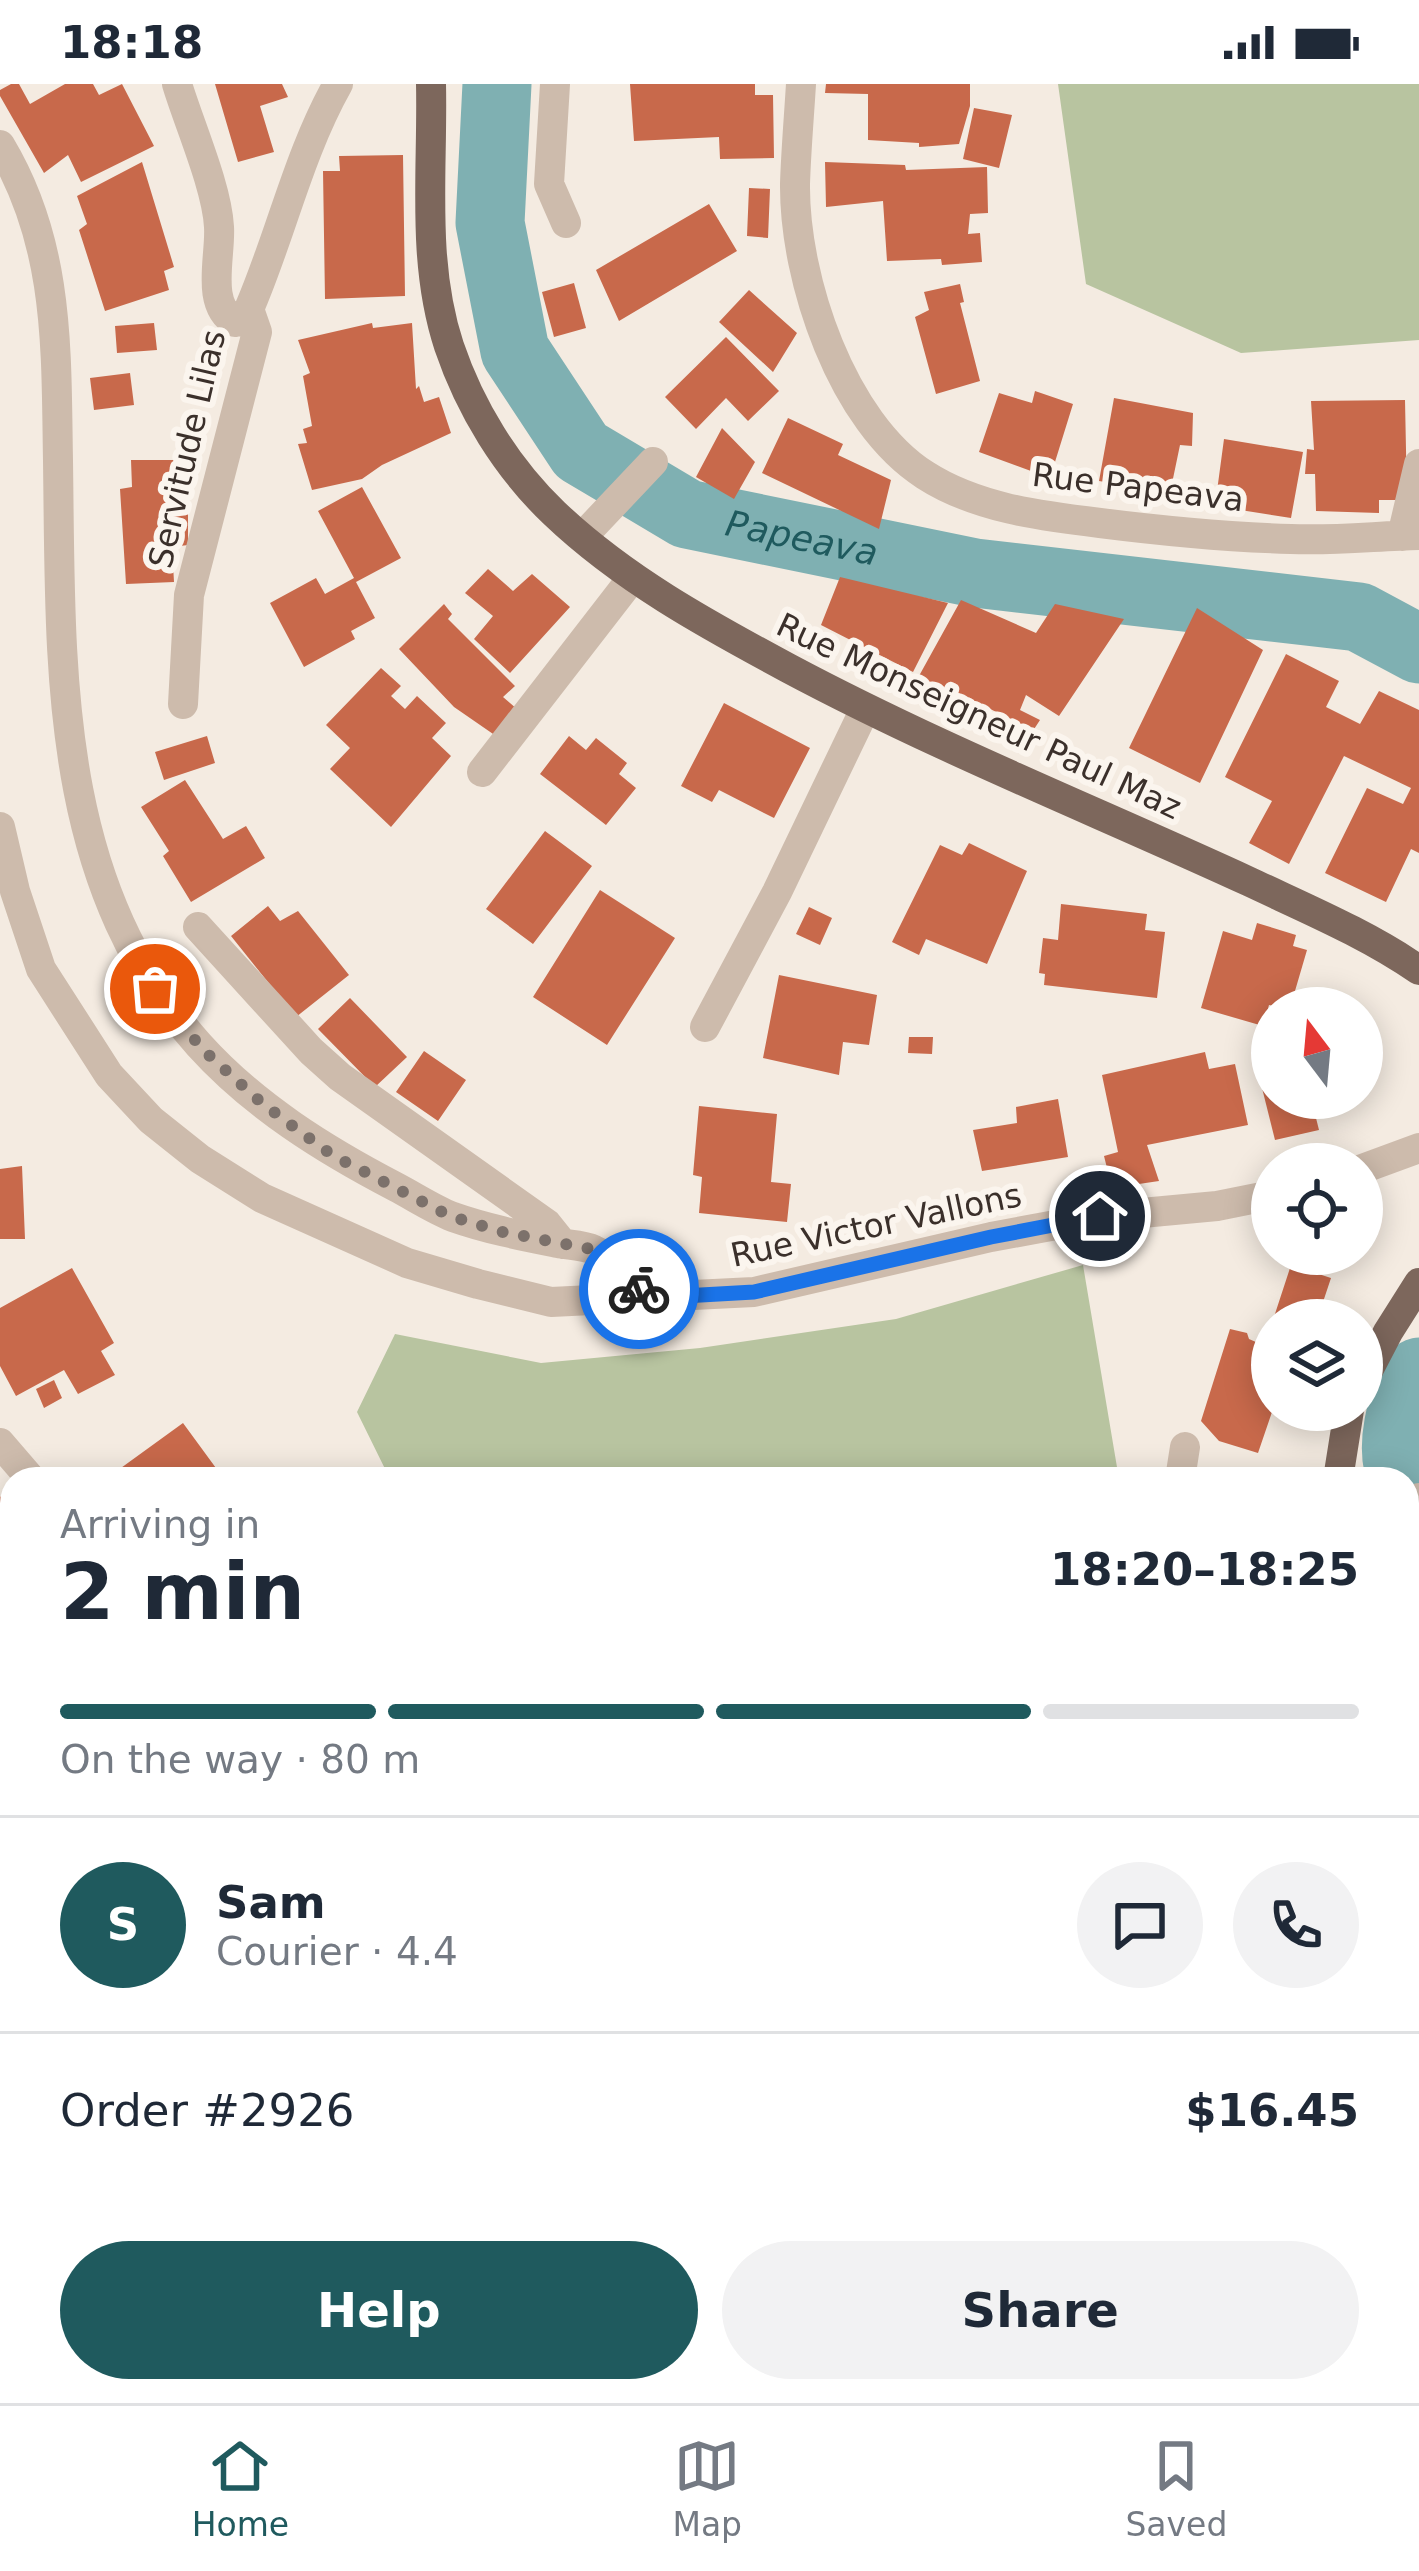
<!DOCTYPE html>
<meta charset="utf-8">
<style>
:root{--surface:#fff;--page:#f2f2f3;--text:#1f2937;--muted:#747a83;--line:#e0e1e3;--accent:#1f5a5e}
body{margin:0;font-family:"DejaVu Sans",sans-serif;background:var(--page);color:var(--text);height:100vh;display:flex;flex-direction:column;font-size:45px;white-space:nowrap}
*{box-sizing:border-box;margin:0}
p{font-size:39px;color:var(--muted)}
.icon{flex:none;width:66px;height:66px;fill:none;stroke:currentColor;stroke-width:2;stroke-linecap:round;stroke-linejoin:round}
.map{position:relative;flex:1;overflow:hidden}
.details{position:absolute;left:0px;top:1383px;width:1419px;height:936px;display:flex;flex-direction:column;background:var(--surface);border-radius:36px 36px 0 0;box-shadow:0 6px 30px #0003}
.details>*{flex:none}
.needle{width:78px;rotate:344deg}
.tools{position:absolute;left:1251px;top:903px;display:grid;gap:24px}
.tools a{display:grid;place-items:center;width:132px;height:132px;border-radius:50%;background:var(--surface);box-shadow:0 6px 30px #0003;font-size:60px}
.pin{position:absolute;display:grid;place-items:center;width:102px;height:102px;color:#fff;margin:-51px;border:6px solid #fff;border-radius:50%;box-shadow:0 3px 12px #0007}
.courier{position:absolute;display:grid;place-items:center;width:120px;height:120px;margin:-60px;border:9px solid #1a73e8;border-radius:50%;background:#fff;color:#222;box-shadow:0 3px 15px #0007}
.headline em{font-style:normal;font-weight:700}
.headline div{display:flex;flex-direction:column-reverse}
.headline{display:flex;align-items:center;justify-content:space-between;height:204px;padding:0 60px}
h1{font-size:78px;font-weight:700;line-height:90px}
.bar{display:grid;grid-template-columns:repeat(4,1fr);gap:18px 12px;align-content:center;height:144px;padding:0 60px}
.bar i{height:15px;border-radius:9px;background:var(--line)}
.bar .active{background:var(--accent)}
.bar p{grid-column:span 4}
.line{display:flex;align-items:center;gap:30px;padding:0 60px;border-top:3px solid var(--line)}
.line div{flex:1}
.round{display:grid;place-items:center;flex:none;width:126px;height:126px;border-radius:63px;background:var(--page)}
.action{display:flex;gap:24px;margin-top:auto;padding:24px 60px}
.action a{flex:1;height:138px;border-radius:72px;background:var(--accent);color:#fff;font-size:48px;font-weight:700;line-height:138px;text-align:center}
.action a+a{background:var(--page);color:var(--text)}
.status{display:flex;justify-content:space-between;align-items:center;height:84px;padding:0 60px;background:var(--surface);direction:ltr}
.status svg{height:33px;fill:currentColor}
.dock{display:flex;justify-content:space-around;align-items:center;height:168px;border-top:3px solid var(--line);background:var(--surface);font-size:33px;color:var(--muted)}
.dock a{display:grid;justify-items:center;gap:6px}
.dock .active{color:var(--accent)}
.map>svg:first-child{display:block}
</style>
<div class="status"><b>18:18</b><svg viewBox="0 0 49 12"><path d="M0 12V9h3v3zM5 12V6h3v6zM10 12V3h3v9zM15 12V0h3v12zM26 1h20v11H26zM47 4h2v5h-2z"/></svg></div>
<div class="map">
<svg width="1419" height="2319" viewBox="0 0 1419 2319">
<rect width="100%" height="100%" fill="#f4ebe1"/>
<path fill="#b8c4a0" d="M 1058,0 L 1419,0 L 1419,256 L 1241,269 L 1086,200 Z
M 1083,1181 L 1119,1395 L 390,1395 L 357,1328 L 395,1250 L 541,1279 L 700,1264 L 896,1235 Z
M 787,2307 L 1212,2307 L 1221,2319 L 788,2319 Z"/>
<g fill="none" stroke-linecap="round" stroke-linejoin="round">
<g stroke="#7fb0b2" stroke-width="69">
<path id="s1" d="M 497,0 L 490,139 L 515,267 L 581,367 L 687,430 L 975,489 L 1359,533 L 1419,565"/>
<path d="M 1403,1395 C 1388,1366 1401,1315 1419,1288"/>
</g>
</g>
<path fill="#c8694b" d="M 11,0 L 19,0 L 30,20 L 65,0 L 93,0 L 99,11 L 122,0 L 154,62 L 81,98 L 68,71 L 44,89 L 0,12 L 0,6 Z
M 215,0 L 282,0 L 288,13 L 260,22 L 274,68 L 238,78 Z
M 630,0 L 755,0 L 755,11 L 773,11 L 774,74 L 720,75 L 719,53 L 634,57 Z
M 826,0 L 970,0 L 970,22 L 959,60 L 919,63 L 919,59 L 868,56 L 868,10 L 825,9 Z
M 974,24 L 1012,31 L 999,84 L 963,75 Z
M 403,71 L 405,212 L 325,215 L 323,87 L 340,87 L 339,72 Z
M 142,78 L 174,183 L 164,187 L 169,206 L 105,227 L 79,146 L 87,140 L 77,112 Z
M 825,78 L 905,81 L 906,86 L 987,83 L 988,129 L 970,130 L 968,150 L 980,149 L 982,178 L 942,181 L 941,175 L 887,177 L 883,117 L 826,123 Z
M 749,104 L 770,105 L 768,154 L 747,152 Z
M 709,120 L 737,167 L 619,237 L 596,186 Z
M 574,199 L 586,244 L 554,253 L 542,208 Z
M 960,200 L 964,218 L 960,219 L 980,297 L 936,310 L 915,233 L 929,226 L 924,208 Z
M 749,206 L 797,249 L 773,288 L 719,238 Z
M 154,239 L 157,266 L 117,269 L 115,242 Z
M 372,239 L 373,244 L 412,239 L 416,305 L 419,302 L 424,318 L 439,313 L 451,349 L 382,381 L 362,395 L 312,406 L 298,360 L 307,359 L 303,345 L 312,342 L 303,292 L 310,289 L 298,256 Z
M 726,253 L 779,307 L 748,337 L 726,314 L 696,345 L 665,313 Z
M 130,289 L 134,321 L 94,326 L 90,294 Z
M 1035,307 L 1073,320 L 1050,394 L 979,368 L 999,309 L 1032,319 Z
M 1114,314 L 1193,329 L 1192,362 L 1180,361 L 1170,409 L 1099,397 Z
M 1405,316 L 1407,416 L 1379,416 L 1379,429 L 1316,427 L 1315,390 L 1305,390 L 1307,365 L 1314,366 L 1311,317 Z
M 788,334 L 843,360 L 838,371 L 891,396 L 879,445 L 762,389 Z
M 722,344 L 755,378 L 734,415 L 696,393 Z
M 1224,355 L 1303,368 L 1291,434 L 1215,422 Z
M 131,376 L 188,376 L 188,461 L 172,463 L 174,498 L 126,500 L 120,405 L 132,403 Z
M 362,403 L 401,474 L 356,498 L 375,534 L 351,547 L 355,555 L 304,583 L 270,519 L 316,494 L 325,510 L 354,494 L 318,427 Z
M 488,485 L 513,507 L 532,490 L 570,523 L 510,589 L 474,555 L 493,532 L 465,509 Z
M 840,493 L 948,519 L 913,588 L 821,541 Z
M 961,516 L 1036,549 L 1055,520 L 1124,535 L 1059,632 L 1026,611 L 1020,626 L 1040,636 L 1025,659 L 1001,647 L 1010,635 L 949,604 L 932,623 L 909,610 Z
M 444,520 L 452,530 L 448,535 L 515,602 L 503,613 L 518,626 L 496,652 L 454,623 L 399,565 Z
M 1197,524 L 1263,566 L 1200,699 L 1129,664 Z
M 1286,570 L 1339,597 L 1326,623 L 1360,640 L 1379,607 L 1419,626 L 1419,769 L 1411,765 L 1386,818 L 1325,789 L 1367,704 L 1403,720 L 1411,704 L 1344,672 L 1289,780 L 1249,759 L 1272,717 L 1225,693 Z
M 381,584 L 401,602 L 391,612 L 405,625 L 417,612 L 446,639 L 432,654 L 451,672 L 391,743 L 330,685 L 350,664 L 326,641 Z
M 724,619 L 810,664 L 774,734 L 719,706 L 712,718 L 681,702 Z
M 207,652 L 215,679 L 164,696 L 155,668 Z
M 569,652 L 586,666 L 596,654 L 627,679 L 619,690 L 636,704 L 606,741 L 540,690 Z
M 185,696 L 223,755 L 246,742 L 265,774 L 191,818 L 163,772 L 169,767 L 141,723 Z
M 545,747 L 592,782 L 533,860 L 486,825 Z
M 969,759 L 1027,787 L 987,880 L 926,855 L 919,871 L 892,858 L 940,761 L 962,771 Z
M 600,806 L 675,854 L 607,961 L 533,913 Z
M 1061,820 L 1147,830 L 1145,846 L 1165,848 L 1157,914 L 1044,901 L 1045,890 L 1039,889 L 1043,854 L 1058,856 Z
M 268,822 L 280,837 L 298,827 L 349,891 L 296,933 L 231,852 Z
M 809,823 L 832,834 L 820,861 L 796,850 Z
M 1257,839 L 1296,851 L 1293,862 L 1307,866 L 1290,924 L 1269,921 L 1263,942 L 1201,924 L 1223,847 L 1252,856 Z
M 779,891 L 877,911 L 869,961 L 843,958 L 839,991 L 763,974 Z
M 350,914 L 407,973 L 375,1003 L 318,945 Z
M 909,953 L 933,953 L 932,970 L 908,969 Z
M 424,967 L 466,996 L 438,1037 L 396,1008 Z
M 1205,968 L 1209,985 L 1235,980 L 1248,1041 L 1147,1061 L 1159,1097 L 1112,1104 L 1104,1072 L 1118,1068 L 1102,991 Z
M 1272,971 L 1272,1014 L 1311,1014 L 1319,1046 L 1275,1056 L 1255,976 Z
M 1058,1015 L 1068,1073 L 982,1087 L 973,1046 L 1017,1039 L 1016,1023 Z
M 699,1022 L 777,1030 L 771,1098 L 791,1100 L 787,1138 L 699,1129 L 702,1093 L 693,1091 Z
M 22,1082 L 25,1155 L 0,1155 L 0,1085 Z
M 1291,1181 L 1331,1194 L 1317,1236 L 1273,1236 Z
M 72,1184 L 114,1259 L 101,1267 L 115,1291 L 78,1310 L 64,1286 L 16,1312 L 0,1282 L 0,1224 Z
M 1230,1245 L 1247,1249 L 1249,1255 L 1272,1265 L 1272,1328 L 1258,1369 L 1219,1357 L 1201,1337 Z
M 54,1296 L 62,1314 L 44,1324 L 36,1305 Z
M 183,1339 L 224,1395 L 118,1395 L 114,1389 Z
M 0,1412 L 12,1429 L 12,1451 L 0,1459 Z
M 1419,1442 L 1419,1546 L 1410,1548 L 1407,1447 Z
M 1419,1549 L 1419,1601 L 1417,1601 L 1407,1552 Z
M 1419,1842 L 1419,1922 L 1407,1927 L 1407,1848 Z
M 1419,1982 L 1419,2076 L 1407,2082 L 1407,1987 Z
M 1419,2110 L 1419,2199 L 1407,2206 L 1407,2117 Z
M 3,2223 L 12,2224 L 12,2307 L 101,2307 L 101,2319 L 0,2319 Z
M 424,2307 L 490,2307 L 508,2311 L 508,2319 L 425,2319 Z
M 690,2307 L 725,2307 L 728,2319 L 636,2319 Z"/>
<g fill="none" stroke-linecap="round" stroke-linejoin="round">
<path stroke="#cdbbac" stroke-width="30" d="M 177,0 C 189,40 217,103 219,143 C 221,172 205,221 235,238 L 249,225
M 555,0 L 549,100 L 566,139
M 801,0 C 799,33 796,67 795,100 C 794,195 842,338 925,391 C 976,424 1041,432 1100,439 C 1163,447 1227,453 1291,455 C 1333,457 1377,452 1419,451
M 0,61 C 60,161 56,264 58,377 C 61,583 52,797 199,961 C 254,1022 325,1066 396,1103 C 415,1113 433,1125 453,1133 C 487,1145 523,1152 558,1159 C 569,1161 584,1161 594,1166 C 613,1174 633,1199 648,1214
M 583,452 L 653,378
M 1402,452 L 1419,380
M 183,620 L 189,511 L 257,248 L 249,225 C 281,151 298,71 338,0
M 482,688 L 633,493
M 0,743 L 15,807 L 41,885 L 109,991 L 151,1036 L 200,1075 L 262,1114 L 407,1179 L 478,1200 L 551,1218 L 754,1208 L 991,1153 L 1099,1133 L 1217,1122 L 1272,1111
M 198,843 L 311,967 L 340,993 L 547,1140 L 563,1160
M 705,943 L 777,808 L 865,625
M 1362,1085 L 1419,1064
M 0,1359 L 31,1395
M 1180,1395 L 1185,1363
M 1407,1421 L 1419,1414
M 0,1500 L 0,1517
M 0,1595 L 0,1621
M 0,1662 L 12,1677
M 0,2162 L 12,2166
M 257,2307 L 270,2319
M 543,2307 L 544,2319
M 1388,2307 L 1394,2319"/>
<path stroke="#7d675c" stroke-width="30" d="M 431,0 C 433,87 421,177 449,262 C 470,324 506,383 554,429 C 622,494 706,540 788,584 C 938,664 1096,727 1250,798 C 1307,825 1367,850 1419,886
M 1362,1298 L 1388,1248 L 1419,1199
M 1338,1395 L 1349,1326
M 1407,1751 L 1419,1773"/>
</g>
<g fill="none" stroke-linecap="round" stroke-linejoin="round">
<path stroke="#7c716b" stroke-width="12" stroke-dasharray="0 21.6" d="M 155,905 L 202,965 L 263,1020 L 332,1071 L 450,1132 L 503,1148 L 596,1166 L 639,1205"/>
<path stroke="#1a73e8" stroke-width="15" d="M 639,1205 L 648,1214 L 754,1208 L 991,1153 L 1100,1132"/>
</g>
<g text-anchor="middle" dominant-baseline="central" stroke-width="12" stroke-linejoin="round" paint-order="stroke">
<g font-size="33" fill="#3b302b" stroke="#fbf5ee">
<text transform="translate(187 365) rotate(-77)">Servitude Lilas</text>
<text transform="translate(1138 403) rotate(7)">Rue Papeava</text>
<text transform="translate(979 632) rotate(25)">Rue Monseigneur Paul Maz</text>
<text transform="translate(876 1141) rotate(-12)">Rue Victor Vallons</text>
</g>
<g font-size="36" font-style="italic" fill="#1f5a5e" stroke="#fbf5ee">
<text stroke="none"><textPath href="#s1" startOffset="630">Papeava</textPath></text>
</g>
</g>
</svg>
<div class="tools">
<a><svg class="needle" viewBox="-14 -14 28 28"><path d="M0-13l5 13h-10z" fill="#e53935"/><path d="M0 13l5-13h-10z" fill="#747a83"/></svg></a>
<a><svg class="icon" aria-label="locate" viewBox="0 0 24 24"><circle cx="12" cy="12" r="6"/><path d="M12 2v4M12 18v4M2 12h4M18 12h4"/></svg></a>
<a><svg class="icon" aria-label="layers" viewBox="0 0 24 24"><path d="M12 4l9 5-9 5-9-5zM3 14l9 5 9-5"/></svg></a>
</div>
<div class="pin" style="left:155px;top:905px;background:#ea580c"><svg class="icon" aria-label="bag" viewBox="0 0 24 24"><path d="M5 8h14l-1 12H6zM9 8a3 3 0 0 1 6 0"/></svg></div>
<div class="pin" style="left:1100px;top:1132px;background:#1f2937"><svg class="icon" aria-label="home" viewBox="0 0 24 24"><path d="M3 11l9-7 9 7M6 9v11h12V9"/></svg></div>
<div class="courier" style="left:639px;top:1205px"><svg class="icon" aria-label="bike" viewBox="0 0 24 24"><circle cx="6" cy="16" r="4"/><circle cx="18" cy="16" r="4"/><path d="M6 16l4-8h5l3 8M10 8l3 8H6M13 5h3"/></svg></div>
<section class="details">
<div class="headline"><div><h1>2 min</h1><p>Arriving in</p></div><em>18:20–18:25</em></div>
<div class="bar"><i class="active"></i><i class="active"></i><i class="active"></i><i></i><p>On the way · 80 m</p></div>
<div class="line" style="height:216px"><b class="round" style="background:var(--accent);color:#fff">S</b><div><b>Sam</b><p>Courier · 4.4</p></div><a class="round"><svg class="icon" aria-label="chat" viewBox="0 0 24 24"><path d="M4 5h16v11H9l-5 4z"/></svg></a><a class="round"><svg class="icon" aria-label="phone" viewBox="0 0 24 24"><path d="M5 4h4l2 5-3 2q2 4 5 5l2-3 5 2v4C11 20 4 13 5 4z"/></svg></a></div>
<div class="line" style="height:156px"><div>Order #2926</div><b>$16.45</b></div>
<div class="action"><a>Help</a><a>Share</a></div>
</section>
</div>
<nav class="dock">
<a class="active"><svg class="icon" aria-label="home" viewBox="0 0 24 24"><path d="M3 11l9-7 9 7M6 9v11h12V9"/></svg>Home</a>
<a><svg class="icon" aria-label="map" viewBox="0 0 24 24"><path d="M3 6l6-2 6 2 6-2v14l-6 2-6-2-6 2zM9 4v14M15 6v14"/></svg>Map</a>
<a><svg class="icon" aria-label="saved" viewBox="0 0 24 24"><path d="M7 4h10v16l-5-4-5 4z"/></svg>Saved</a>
</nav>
